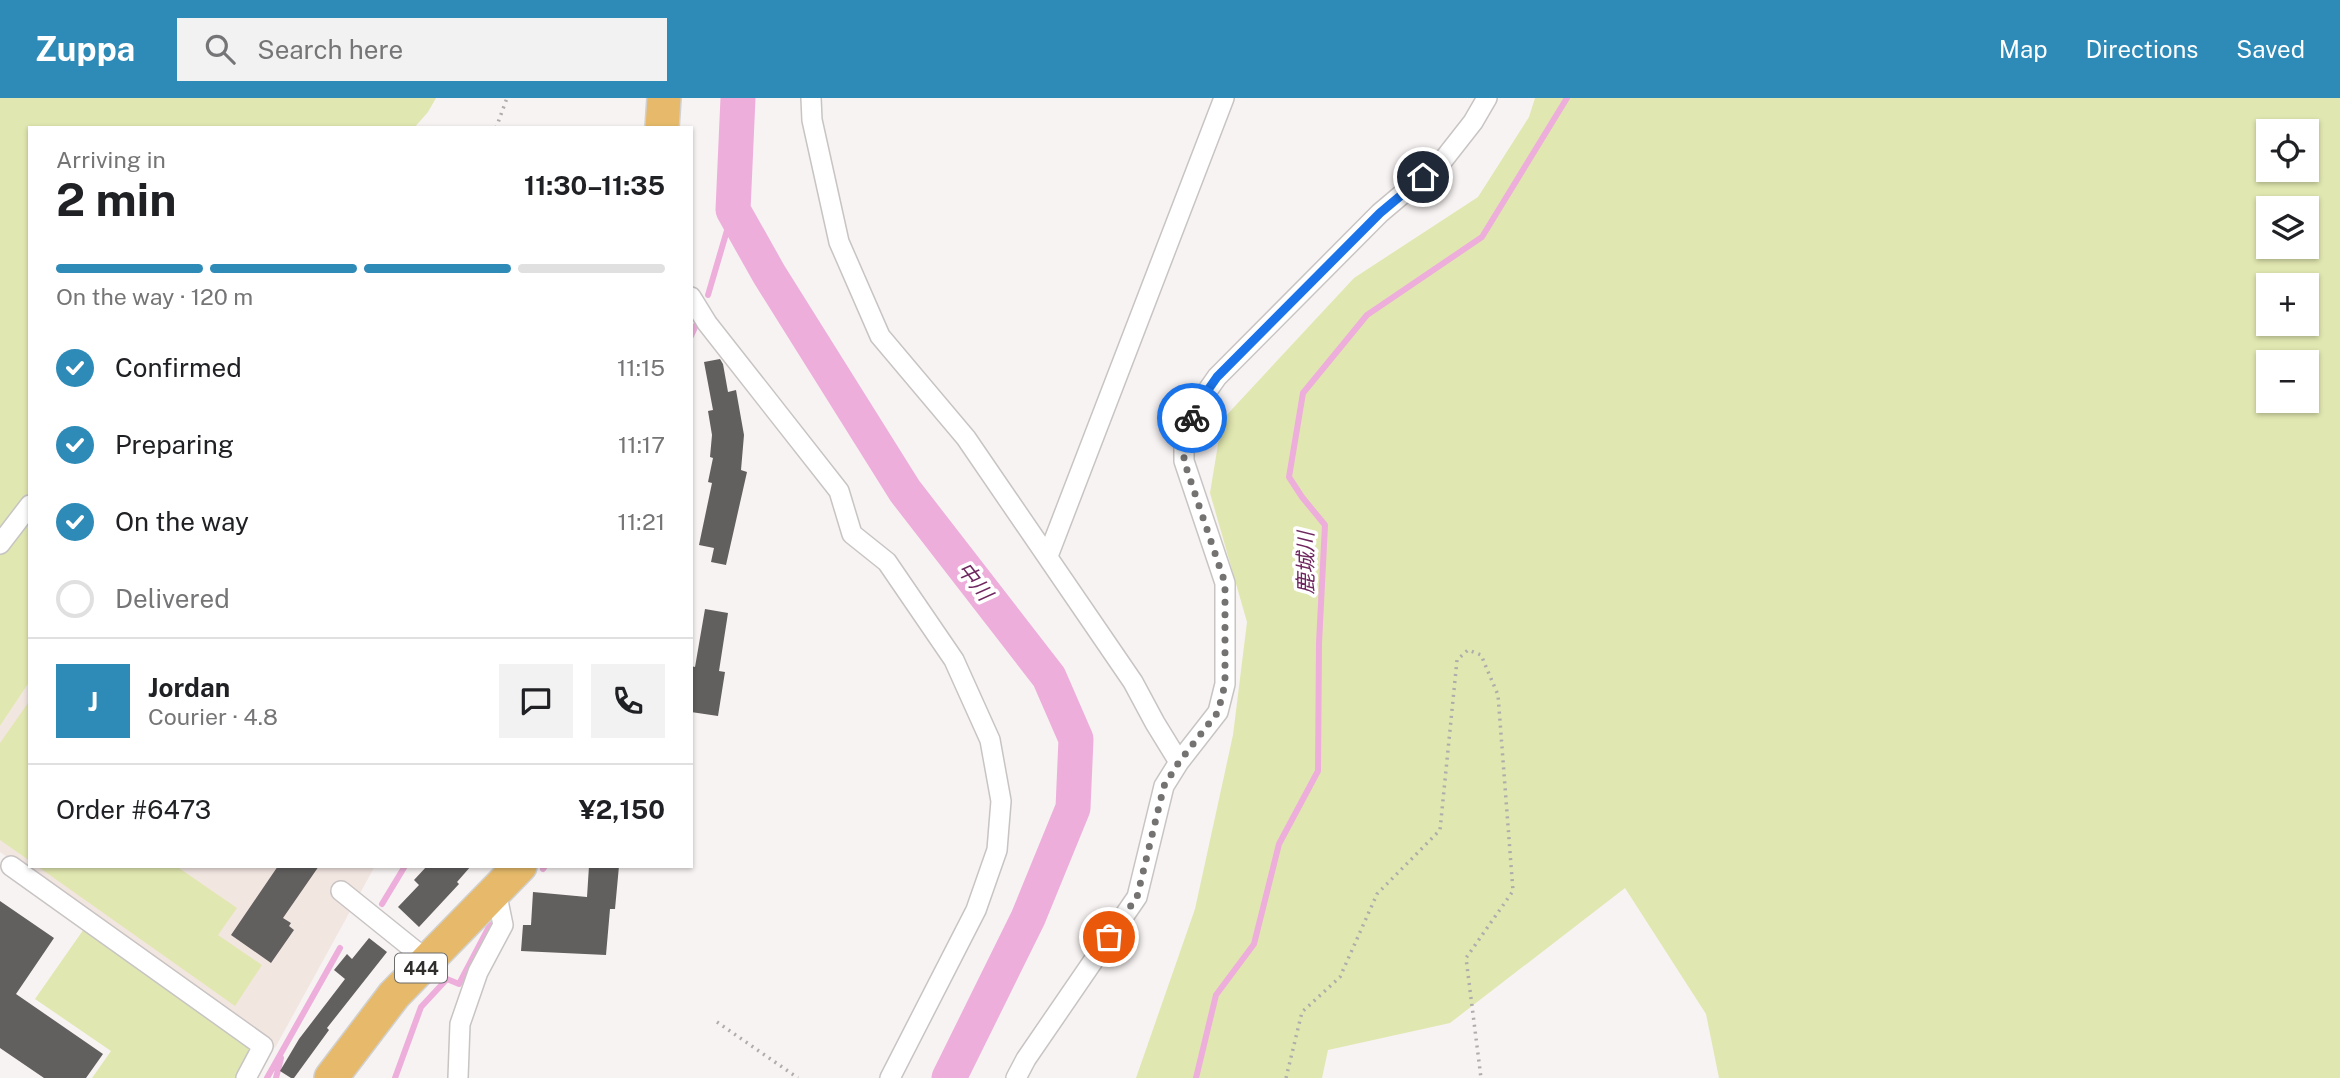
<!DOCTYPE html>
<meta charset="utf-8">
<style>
:root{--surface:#fff;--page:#f2f2f2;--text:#202124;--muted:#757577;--line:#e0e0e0;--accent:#2e8ab7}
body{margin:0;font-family:"Public Sans","Noto Sans JP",sans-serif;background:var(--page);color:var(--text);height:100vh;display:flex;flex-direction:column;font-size:26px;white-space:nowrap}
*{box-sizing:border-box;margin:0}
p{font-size:23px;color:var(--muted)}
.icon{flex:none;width:38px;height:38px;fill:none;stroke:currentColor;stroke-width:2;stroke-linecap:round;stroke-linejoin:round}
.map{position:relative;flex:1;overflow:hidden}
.drawer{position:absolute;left:28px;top:28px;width:665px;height:742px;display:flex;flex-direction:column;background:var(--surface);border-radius:0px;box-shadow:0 2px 5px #0004}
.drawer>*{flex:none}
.controls{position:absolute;left:2256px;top:21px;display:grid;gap:14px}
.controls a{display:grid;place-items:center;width:63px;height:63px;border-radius:0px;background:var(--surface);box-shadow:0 2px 5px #0004;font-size:35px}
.pin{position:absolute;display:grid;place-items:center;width:60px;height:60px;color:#fff;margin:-30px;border:4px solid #fff;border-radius:50%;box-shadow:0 2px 7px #0007}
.courier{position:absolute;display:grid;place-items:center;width:70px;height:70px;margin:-35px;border:5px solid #1a73e8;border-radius:50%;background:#fff;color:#222;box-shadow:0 2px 9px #0007}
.head em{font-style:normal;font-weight:700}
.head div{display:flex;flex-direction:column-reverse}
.head{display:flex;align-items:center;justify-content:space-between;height:119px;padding:0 28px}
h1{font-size:46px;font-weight:700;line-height:52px}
.bar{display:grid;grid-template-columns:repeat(4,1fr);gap:10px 7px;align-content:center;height:84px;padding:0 28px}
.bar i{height:9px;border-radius:5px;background:var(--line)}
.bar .selected{background:var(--accent)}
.bar p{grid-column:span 4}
.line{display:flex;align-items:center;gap:18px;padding:0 28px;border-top:2px solid var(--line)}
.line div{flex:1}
.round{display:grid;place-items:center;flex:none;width:74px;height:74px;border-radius:0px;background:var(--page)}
ol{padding:0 28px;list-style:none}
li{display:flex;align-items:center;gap:21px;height:77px}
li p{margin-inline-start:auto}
li .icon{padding:7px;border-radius:50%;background:var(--accent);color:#fff;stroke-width:4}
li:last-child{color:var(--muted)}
li i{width:38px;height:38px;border:4px solid var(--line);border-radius:50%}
header{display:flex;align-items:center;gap:42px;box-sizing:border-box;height:98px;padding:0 35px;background:var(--accent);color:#fff}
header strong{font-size:33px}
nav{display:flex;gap:38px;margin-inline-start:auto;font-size:24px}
.search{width:490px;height:63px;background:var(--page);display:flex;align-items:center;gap:18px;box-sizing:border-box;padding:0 24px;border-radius:0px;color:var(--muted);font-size:26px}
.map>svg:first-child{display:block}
</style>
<header>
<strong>Zuppa</strong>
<div class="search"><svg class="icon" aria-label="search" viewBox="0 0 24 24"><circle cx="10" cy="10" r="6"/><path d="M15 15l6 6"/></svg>Search here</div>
<nav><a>Map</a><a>Directions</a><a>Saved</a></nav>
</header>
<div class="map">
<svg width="2340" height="980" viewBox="0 0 2340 980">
<rect width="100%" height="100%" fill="#f7f3f2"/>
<path fill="#f2e6e1" d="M 30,583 L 30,768 L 375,768 L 275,950 L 0,754 L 0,628 Z"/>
<path fill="#e1e7b0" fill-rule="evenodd" d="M 0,0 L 436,0 L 428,14 L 414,30 L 30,30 L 30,583 L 0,628 Z
M 1535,0 L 2340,0 L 2340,980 L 1719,980 L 1706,916 L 1625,790 L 1450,925 L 1328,952 L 1322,980 L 1136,980 L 1195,811 L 1233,637 L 1247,524 L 1210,395 L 1222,322 L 1354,180 L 1478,99 L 1529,19 ZM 2268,33 L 2306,33 L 2306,72 L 2268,72 ZM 2268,110 L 2306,110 L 2306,149 L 2268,149 ZM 2306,187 L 2306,226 L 2268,226 L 2268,187 ZM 2268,264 L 2306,264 L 2306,303 L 2268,303 Z
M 30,602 L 30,763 L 0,742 L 0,645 Z
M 37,768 L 176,768 L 237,810 L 218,837 L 262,867 L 235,908 Z
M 86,828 L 254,950 L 236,980 L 92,980 L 111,953 L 35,901 Z"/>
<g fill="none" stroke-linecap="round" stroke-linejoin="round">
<path stroke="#edaedb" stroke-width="6" d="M 708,197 L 733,112
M 691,238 L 697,225
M 543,771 L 545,768
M 382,806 L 405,768
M 267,980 L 340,850
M 276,980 L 281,960
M 395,980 L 421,909 L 447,881 L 459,886 L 490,827
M 1196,980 L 1216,897 L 1254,846 L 1279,746 L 1318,673 L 1319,545 L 1325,427 L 1302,399 L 1289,379 L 1303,295 L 1367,217 L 1482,139 L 1567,0"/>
<path stroke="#edaedb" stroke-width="35" d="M 738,0 L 733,112 L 769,176 L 905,393 L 1049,579 L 1076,641 L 1073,710 L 1028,820 L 949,980"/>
</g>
<path fill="#625f5f" d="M 720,261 L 723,266 L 728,294 L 736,292 L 744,337 L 741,372 L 747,374 L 726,467 L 711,464 L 714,450 L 699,447 L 712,385 L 708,384 L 713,360 L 710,359 L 712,337 L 708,313 L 713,312 L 704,264 Z
M 705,511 L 728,515 L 719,573 L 725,574 L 718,618 L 691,614 L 691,568 L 695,569 Z
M 278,768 L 319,768 L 283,820 L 291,825 L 289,828 L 294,832 L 271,865 L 231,837 Z
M 427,768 L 471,768 L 457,784 L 459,786 L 419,829 L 398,809 L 419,787 L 414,782 Z
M 589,768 L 619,768 L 615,811 L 610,811 L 606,857 L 521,853 L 523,827 L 531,827 L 533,794 L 587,799 Z
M 0,803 L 54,840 L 16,896 L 103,956 L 86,980 L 44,980 L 0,950 Z
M 369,840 L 387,854 L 327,930 L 329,932 L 294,980 L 291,980 L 280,973 L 299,941 L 345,881 L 334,872 L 347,856 L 352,861 Z"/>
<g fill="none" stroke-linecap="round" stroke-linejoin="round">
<g stroke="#c8c4c3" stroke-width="22">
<path id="minor" d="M 811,0 L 812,22 L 839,144 L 880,238 L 966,340 L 1133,584 L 1155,625 L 1179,664 L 1164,688 L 1137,799 L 1026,961 L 1016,980
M 691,199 L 707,225 L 839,393 L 852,436 L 887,464 L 954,562 L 990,642 L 1001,703 L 997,752 L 976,812 L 890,980
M 0,446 L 30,407
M 1048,458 L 1224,0
M 1179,664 L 1218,614 L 1225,586 L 1225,485 L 1184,363 L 1184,341 L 1196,309 L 1217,279 L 1380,115 L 1444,61 L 1473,24 L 1487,0
M 11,768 L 263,948 L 246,980
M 341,793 L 428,863
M 458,980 L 460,926 L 478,874 L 503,827 L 496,793"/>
</g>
<g stroke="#d1d1d1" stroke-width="36">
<path id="trunk" d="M 662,30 L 664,0
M 331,980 L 394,897 L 520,768"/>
</g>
<path stroke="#afacab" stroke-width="3.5" stroke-dasharray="2 5" stroke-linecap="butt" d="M 496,30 L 507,0
M 717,924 L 798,980
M 1286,980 L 1302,914 L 1340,879 L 1377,796 L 1440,732 L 1457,562 L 1468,552 L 1481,557 L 1498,597 L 1513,793 L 1466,860 L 1481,980"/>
<use href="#minor" stroke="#fff" stroke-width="19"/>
<use href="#trunk" stroke="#e6ba6a" stroke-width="33"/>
</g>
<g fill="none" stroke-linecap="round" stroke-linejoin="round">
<path stroke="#757372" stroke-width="7" stroke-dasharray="0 12.6" d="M 1109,839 L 1137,799 L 1164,688 L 1179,664 L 1218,614 L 1225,586 L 1225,485 L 1184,363 L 1184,341 L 1192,320"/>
<path stroke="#1a73e8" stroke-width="9" d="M 1192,320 L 1196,309 L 1217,279 L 1380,115 L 1423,79"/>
</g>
<g text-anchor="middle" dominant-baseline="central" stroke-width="7" stroke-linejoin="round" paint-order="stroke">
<rect fill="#fff" stroke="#6d6d6c" stroke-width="2" x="395" y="855.5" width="52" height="29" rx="5"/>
<g font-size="18" font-weight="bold" fill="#2f2e2d">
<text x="421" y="870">444</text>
</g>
<g font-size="21" font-style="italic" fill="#6f2760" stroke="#fff">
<text transform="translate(1305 465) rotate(-90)">鹿城川</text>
<text transform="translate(975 483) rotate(52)">中川</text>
</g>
</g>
</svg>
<div class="controls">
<a><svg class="icon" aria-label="locate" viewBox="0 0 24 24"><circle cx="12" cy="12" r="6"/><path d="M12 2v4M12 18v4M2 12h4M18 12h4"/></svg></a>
<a><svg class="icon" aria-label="layers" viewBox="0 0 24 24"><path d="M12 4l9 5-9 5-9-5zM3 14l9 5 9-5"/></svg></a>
<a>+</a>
<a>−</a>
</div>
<div class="pin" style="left:1109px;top:839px;background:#ea580c"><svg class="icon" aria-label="bag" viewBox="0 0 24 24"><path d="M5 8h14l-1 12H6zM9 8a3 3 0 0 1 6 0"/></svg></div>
<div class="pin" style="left:1423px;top:79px;background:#1f2937"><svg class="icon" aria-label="home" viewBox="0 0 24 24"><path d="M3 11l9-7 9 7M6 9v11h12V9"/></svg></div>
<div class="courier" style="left:1192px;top:320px"><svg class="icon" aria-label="bike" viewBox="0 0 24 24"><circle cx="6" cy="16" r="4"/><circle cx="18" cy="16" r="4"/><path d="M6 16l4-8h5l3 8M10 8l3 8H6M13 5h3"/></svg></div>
<section class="drawer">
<div class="head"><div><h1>2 min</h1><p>Arriving in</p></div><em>11:30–11:35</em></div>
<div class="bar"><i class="selected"></i><i class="selected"></i><i class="selected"></i><i></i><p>On the way · 120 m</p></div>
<ol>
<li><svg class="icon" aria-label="check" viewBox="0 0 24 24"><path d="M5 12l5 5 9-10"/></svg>Confirmed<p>11:15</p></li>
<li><svg class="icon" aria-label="check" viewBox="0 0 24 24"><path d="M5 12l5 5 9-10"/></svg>Preparing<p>11:17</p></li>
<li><svg class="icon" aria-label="check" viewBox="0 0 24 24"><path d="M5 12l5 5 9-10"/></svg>On the way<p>11:21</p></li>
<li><i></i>Delivered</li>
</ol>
<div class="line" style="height:126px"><b class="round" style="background:var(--accent);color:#fff">J</b><div><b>Jordan</b><p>Courier · 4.8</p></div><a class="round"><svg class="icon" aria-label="chat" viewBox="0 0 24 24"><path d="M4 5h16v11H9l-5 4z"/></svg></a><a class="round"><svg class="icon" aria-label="phone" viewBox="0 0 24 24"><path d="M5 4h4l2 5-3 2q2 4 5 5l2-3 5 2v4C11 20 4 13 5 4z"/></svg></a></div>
<div class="line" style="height:91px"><div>Order #6473</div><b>¥2,150</b></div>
</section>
</div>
